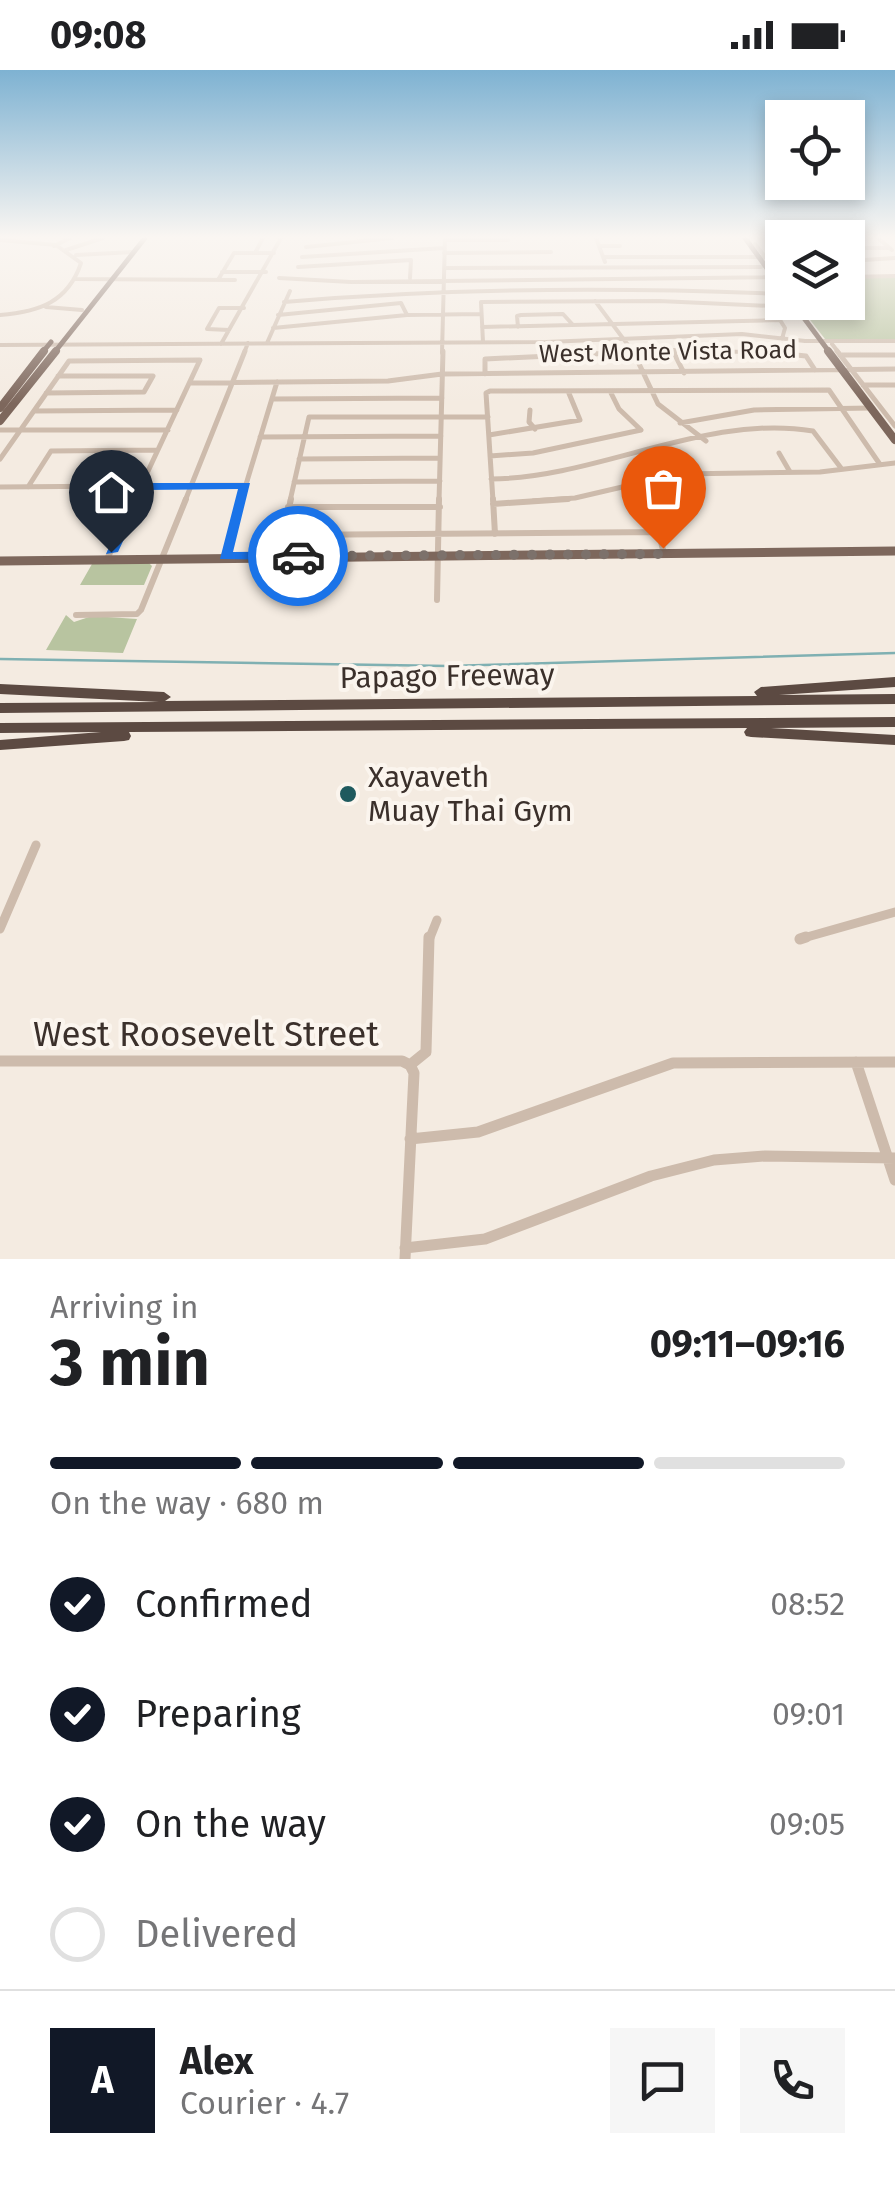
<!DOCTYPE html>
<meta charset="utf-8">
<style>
:root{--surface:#fff;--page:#f6f6f6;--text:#202124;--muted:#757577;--line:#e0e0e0;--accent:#111827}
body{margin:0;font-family:"Fira Sans",sans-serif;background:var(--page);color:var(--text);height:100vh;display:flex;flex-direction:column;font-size:38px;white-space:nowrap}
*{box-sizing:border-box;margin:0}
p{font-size:32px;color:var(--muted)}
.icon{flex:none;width:55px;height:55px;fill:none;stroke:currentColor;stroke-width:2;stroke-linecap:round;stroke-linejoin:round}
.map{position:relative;height:1189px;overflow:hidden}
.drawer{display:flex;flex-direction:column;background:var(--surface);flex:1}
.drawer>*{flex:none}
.buttons{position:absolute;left:765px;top:30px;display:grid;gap:20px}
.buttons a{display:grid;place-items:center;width:100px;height:100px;border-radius:0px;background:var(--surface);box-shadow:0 5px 15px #0003;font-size:50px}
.pin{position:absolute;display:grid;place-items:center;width:85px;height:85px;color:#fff;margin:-102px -42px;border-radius:50% 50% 50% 0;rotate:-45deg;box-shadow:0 0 10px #0007}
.pin .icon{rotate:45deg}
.courier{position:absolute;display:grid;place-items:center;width:100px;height:100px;margin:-50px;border:8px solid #1a73e8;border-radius:50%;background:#fff;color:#222;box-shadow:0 2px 12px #0007}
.head em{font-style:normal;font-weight:700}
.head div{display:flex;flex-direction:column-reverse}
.head{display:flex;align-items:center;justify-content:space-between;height:170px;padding:0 50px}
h1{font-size:65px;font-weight:700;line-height:75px}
.bar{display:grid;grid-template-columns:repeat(4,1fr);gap:15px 10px;align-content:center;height:120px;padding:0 50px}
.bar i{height:12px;border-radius:8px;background:var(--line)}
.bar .on{background:var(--accent)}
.bar p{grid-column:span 4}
.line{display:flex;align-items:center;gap:25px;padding:0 50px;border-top:2px solid var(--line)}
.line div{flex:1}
.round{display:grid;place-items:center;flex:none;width:105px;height:105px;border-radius:0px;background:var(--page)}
ol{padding:0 50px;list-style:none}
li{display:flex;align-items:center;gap:30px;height:110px}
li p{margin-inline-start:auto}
li .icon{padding:10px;border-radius:50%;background:var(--accent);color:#fff;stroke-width:4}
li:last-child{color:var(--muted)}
li i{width:55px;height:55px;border:5px solid var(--line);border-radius:50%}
.status{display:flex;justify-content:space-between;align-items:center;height:70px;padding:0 50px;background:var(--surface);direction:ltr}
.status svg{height:28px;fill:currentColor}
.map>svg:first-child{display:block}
</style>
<div class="status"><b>09:08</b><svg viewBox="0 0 49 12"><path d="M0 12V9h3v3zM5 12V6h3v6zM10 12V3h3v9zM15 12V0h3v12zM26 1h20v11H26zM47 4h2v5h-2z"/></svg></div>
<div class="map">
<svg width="895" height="1189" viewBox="0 0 895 1189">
<rect width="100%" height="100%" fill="#f4ebe1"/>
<path fill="#b8c4a0" d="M 848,207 L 895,207 L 895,269 L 825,269 L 797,233 L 848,232 Z
M 149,493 L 152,496 L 144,515 L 80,515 L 92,494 Z
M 66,545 L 74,552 L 92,546 L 137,549 L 123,583 L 46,580 Z"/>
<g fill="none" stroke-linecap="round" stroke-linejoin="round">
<path stroke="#7fb0b2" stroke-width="2.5" d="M 0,589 L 448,596 L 895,583"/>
<path stroke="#cdbbac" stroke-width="4" d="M 596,168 L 605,192
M 851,168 L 862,178
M 878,168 L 892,180
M 0,170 L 56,175 L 81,193 C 68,232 39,242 0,245
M 445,170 L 508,170
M 755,174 L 781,207
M 54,176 L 70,168
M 599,176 L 620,176
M 306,177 L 392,168
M 848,178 L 890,178
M 66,180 L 103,168
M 255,183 L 263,168
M 444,183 L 551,182
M 76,185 L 133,182
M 302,187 L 444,178
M 603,187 L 782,187
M 848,191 L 895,188
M 298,197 L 411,190 L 410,208
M 444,198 L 761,197
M 222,202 L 266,202
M 848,207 L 895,206
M 279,208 L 351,212 L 782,207
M 75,209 L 235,210
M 218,210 L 234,183 L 274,183
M 595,231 L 634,283
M 284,232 C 450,218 615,217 782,224
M 46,237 L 82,240
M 278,245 L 401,233 L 407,245
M 482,257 L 780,250 L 785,258 L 782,269
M 518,257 L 517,246 L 521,245 L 563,244 L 573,255
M 273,258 L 407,245 L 481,244
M 229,260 L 207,259 L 219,238 L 244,238
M 483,272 L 481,232 L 659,231 L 795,237
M 267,273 L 290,221
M 221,274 L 281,168
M 832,274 L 839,283
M 0,275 L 546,272 L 742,264 L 805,271 L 895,271
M 244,283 L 248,273
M 442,283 L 445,168
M 609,283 L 634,282
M 675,283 L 673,280 L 781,283"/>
<path stroke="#cdbbac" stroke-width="5" d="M 633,281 L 658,334 L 706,371
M 673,281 L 684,303
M 758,281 L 806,286 L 815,300
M 837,281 L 895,356
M 840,285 L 895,285
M 485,304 L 485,289 L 634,282
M 190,313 L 388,311 L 442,304 L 895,299
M 863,315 L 895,315
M 610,321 L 619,339 L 641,360
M 46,323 L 144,322 L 153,306 L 58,306
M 272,329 L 442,328
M 530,340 L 529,352 L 535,359
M 34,341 L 177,340
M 680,353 L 754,340 L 871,338
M 0,360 L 168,360
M 489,365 L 580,350 L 568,321
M 260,367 L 441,366
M 667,380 L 690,403
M 779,383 L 790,402
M 490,386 L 533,383 L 641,360
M 0,389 L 69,291 L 200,290 L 134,431
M 299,389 L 440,388
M 491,409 C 599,408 706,343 813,361 L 841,398
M 654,410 L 666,425 L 664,431
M 294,412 L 440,411
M 0,417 L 245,415
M 28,417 L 51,381 L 158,380
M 185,431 L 245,281
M 241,431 L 277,312
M 290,431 L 309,347 L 488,347
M 439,431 L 443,281
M 493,431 L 486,323 L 490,321 L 829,320 L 879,393
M 533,431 L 575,428 L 678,404 L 820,402 L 895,393"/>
<path stroke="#cdbbac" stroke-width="6" d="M 493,429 L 495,464
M 493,434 L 568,429
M 288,437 L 440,437
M 282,465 L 658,462
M 664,484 L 656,451 L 665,429
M 224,486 L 242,429
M 278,486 L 291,429
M 108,487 L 135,429
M 437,530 L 439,429
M 76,545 L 137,544 L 141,540 L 186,429"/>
<path stroke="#cdbbac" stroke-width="9" d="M 0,859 L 36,775
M 800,869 L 895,842
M 429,870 L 437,850"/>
<path stroke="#cdbbac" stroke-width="11" d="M 800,869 L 806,867
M 0,991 L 402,991 L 410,995
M 856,992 L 895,1110
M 410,995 L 426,982 L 429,867
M 410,1069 L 478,1062 L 673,993 L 895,992
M 405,1178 L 485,1169 L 651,1106 L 714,1090 L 765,1086 L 895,1088
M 405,1189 L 414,1003 L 410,995"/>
<path stroke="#7d675c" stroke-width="5" d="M 745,168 L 782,219
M 792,232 L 830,283
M 42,283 L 51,272
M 54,283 L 145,168"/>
<path stroke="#7d675c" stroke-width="8" d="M 828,281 L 895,370
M 0,338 L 44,281
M 0,351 L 56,281"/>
<path stroke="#7d675c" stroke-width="9" d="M 0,491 L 895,481"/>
<path fill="#5c4a42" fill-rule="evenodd" d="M 895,607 L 895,617 L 779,625 L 895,624 L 895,634 L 0,643 L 0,633 L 159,632 L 0,624 L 0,614 L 164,622 L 171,627 L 165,631 L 757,626 L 754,622 L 761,617 Z
M 895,647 L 895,657 L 771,658 L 895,665 L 895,675 L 751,667 L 746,666 L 744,662 L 747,658 L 129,662 L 131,666 L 129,670 L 124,671 L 0,680 L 0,670 L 101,662 L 0,663 L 0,653 Z"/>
</g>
<linearGradient id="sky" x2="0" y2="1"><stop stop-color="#7eb2d2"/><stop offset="0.5" stop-color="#faf6f2"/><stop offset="1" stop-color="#faf6f2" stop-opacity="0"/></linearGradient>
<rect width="895" height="334" fill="url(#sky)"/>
<path fill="#1a73e8" d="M 138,413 L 250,413 L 233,482 L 298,481 L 305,486 L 298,490 L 220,489 L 238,419 L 147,420 L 118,482 L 106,484 Z"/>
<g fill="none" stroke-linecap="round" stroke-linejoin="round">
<path stroke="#7c716b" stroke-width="10" stroke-dasharray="0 18" d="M 298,486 L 664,484 L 663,478"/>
</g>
<circle fill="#1f5a5e" stroke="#fbf5ee" stroke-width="4" cx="348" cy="724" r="10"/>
<g text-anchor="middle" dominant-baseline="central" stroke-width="8" stroke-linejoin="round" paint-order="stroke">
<g font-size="25" fill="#3b302b" stroke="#fbf5ee">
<text transform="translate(668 282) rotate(-1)">West Monte Vista Road</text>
</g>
<g font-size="30" fill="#3b302b" stroke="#fbf5ee">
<text transform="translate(447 606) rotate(-1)">Papago Freeway</text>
</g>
<g font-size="30" fill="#3b302b" stroke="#fbf5ee" text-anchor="start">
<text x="368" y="707">Xayaveth<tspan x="368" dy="34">Muay Thai Gym</tspan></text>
</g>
<g font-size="35" fill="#3b302b" stroke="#fbf5ee">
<text x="206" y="964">West Roosevelt Street</text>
</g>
</g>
</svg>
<div class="buttons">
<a><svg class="icon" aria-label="locate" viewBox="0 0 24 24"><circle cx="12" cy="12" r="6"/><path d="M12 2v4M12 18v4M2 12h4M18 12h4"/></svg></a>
<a><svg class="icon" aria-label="layers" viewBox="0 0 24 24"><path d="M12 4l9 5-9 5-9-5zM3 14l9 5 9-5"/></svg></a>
</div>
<div class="pin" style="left:663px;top:478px;background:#ea580c"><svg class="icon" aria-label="bag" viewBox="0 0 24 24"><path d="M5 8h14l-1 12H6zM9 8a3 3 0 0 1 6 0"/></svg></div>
<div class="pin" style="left:111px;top:482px;background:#1f2937"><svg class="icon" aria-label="home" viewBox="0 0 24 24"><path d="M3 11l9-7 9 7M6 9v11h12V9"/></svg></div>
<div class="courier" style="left:298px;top:486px"><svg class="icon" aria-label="car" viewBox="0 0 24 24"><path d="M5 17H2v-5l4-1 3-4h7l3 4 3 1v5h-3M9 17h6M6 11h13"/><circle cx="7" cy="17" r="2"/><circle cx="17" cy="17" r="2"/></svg></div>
</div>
<section class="drawer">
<div class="head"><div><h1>3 min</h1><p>Arriving in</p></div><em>09:11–09:16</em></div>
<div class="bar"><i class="on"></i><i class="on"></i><i class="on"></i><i></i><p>On the way · 680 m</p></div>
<ol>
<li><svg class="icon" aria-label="check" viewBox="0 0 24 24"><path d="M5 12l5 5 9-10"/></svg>Confirmed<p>08:52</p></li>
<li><svg class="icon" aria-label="check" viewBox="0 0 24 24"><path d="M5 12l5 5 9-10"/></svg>Preparing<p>09:01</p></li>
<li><svg class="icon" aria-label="check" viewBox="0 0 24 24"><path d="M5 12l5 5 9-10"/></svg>On the way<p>09:05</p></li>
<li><i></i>Delivered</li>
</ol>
<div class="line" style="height:180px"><b class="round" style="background:var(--accent);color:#fff">A</b><div><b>Alex</b><p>Courier · 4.7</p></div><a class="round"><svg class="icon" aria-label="chat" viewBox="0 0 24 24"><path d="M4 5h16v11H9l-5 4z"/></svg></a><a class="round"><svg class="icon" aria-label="phone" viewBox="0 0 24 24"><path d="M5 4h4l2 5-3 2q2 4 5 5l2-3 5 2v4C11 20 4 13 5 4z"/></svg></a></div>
</section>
